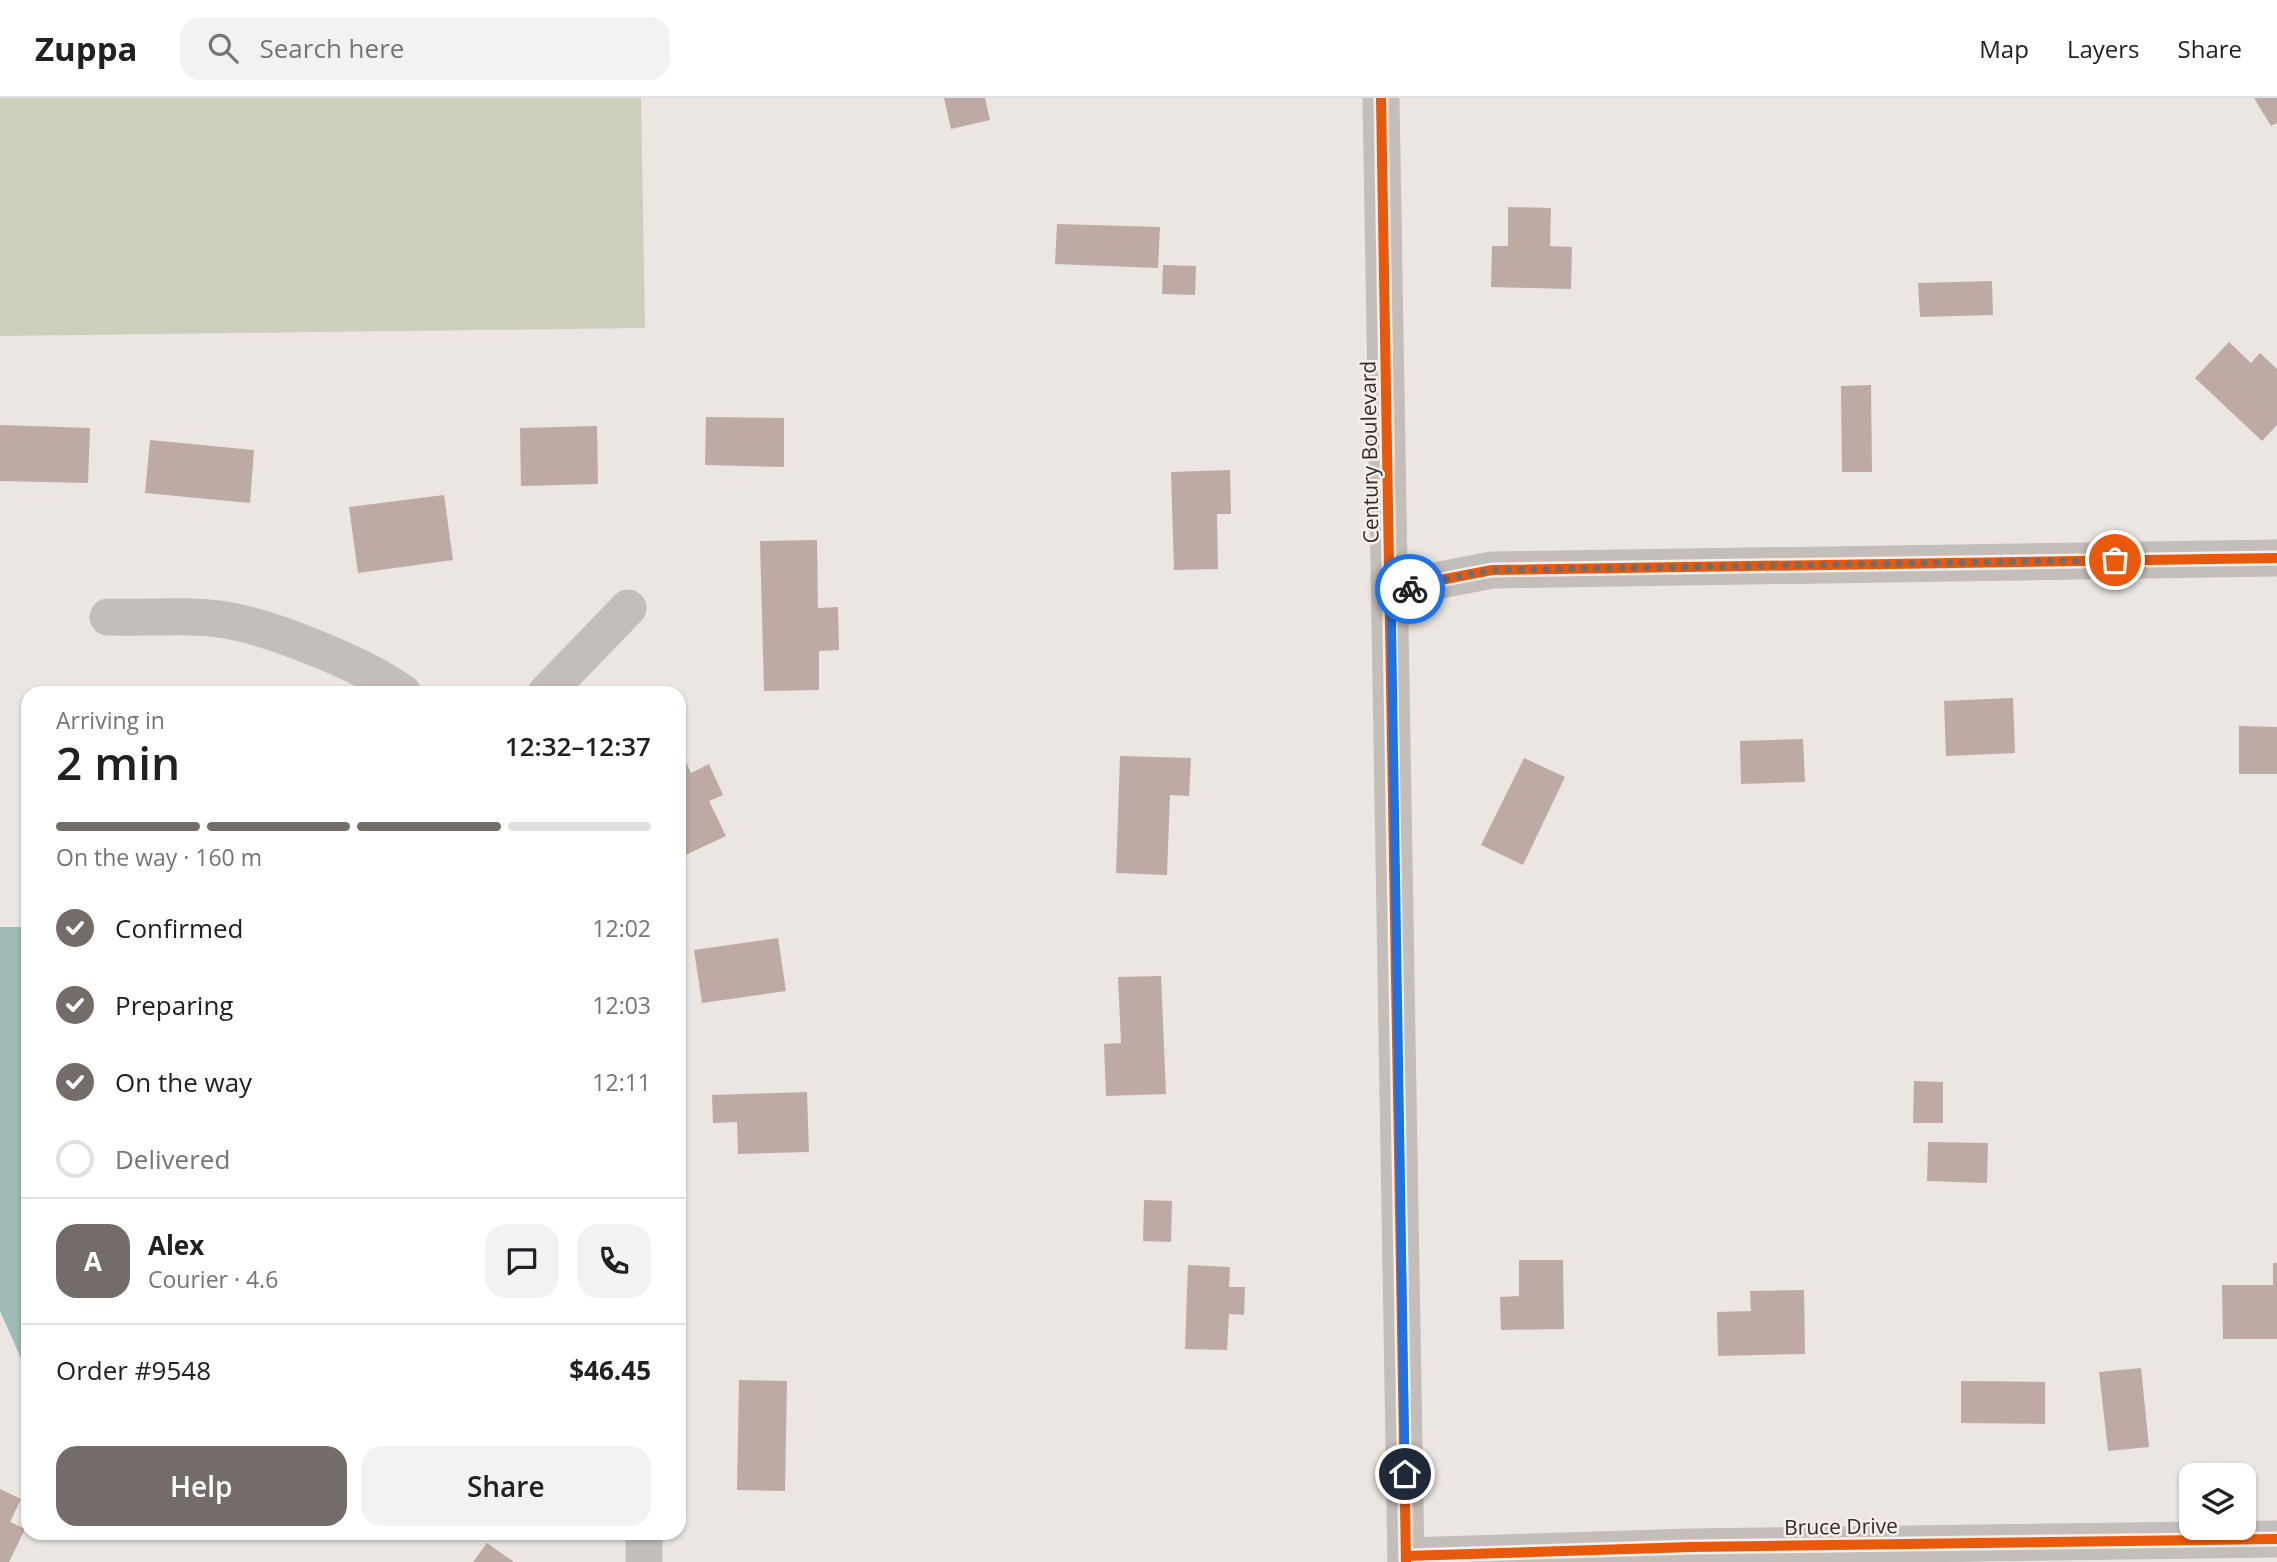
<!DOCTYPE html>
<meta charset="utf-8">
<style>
:root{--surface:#fff;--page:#f2f2f2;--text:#202124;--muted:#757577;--line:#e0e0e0;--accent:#746c69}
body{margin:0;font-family:"Open Sans",sans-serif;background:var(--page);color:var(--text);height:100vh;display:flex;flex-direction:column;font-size:26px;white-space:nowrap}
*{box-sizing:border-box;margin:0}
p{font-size:23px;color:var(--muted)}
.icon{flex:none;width:38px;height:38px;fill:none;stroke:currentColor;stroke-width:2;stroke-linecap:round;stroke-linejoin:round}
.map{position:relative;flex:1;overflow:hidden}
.drawer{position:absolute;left:21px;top:588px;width:665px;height:854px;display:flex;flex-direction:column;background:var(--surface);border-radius:21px;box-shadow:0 2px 5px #0004}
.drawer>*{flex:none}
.controls{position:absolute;left:2179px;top:1365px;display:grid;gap:14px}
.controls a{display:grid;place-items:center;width:77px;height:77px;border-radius:14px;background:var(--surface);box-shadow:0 2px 5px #0004;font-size:35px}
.pin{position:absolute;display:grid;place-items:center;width:60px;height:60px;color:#fff;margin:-30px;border:4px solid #fff;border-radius:50%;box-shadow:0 2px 7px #0007}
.courier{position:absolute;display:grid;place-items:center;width:70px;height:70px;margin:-35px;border:5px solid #1a73e8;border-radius:50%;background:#fff;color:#222;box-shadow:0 2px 9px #0007}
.head em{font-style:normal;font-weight:600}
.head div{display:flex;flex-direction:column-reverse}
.head{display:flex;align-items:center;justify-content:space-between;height:119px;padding:0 35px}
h1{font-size:46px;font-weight:600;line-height:52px}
.bar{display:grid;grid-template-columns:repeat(4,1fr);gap:10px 7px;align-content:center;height:84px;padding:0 35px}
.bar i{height:9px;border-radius:5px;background:var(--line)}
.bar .on{background:var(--accent)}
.bar p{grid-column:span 4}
.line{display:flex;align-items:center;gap:18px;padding:0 35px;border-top:2px solid var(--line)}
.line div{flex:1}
.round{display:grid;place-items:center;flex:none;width:74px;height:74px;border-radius:21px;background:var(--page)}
ol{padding:0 35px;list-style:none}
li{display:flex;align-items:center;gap:21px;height:77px}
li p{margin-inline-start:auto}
li .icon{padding:7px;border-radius:50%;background:var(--accent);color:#fff;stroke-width:4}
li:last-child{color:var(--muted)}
li i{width:38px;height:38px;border:4px solid var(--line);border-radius:50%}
.cta{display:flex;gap:14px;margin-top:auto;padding:14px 35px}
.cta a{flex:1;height:80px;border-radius:21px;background:var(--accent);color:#fff;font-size:28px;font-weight:600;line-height:80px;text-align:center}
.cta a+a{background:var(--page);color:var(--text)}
header{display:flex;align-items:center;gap:42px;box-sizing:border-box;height:98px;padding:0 35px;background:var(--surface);border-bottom:2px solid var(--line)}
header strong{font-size:33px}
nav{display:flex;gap:38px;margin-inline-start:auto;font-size:24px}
.search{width:490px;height:63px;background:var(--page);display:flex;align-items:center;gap:18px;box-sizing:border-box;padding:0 24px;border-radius:21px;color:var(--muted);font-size:26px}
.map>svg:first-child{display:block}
</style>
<header>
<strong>Zuppa</strong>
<div class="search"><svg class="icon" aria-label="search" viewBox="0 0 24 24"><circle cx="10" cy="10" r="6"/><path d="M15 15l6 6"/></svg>Search here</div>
<nav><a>Map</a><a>Layers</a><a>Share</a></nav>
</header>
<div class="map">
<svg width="2277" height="1464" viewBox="0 0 2277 1464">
<rect width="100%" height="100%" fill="#ebe6e1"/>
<path fill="#cdcfbc" d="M 0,0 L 641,0 L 645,230 L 0,238 Z"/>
<path fill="#9fbbb8" d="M 0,829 L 28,829 L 28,1276 L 0,1213 Z"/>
<path fill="#bdaaa4" d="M 944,0 L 985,0 L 990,22 L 951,31 Z
M 2254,0 L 2277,0 L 2277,25 L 2271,28 Z
M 1508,109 L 1551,110 L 1550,148 L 1572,149 L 1571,191 L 1491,189 L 1492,148 L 1508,148 Z
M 1057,126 L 1160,129 L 1158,170 L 1055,166 Z
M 1163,167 L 1196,168 L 1195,197 L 1162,196 Z
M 1992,183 L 1993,217 L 1920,219 L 1918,185 Z
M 2229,244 L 2251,265 L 2260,255 L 2277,271 L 2277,327 L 2262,343 L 2195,280 Z
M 1871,287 L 1872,374 L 1842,374 L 1841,288 Z
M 706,319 L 784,320 L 784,369 L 705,367 Z
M 0,327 L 90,330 L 88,385 L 0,383 Z
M 597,328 L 598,386 L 521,388 L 520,330 Z
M 150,342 L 254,352 L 250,405 L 145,395 Z
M 1230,372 L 1231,416 L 1217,416 L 1218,471 L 1174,472 L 1171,374 Z
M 444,397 L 453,462 L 358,475 L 349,409 Z
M 817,442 L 818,510 L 838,509 L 839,552 L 819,553 L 819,592 L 764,593 L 760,443 Z
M 2013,600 L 2015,655 L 1946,658 L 1944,603 Z
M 2239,628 L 2277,629 L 2277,676 L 2239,676 Z
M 1803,641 L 1805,684 L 1741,686 L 1740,643 Z
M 681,653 L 691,675 L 709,666 L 723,697 L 709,703 L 726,738 L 679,760 Z
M 1120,658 L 1191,660 L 1189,698 L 1170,697 L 1167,777 L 1116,775 Z
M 1524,660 L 1565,679 L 1523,767 L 1481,747 Z
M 778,840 L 786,893 L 702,905 L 694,852 Z
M 1161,878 L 1166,996 L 1106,998 L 1104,946 L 1121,945 L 1118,879 Z
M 1914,983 L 1943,984 L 1943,1025 L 1913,1025 Z
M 807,994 L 809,1054 L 738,1056 L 737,1024 L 713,1025 L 712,997 Z
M 1928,1044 L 1988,1045 L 1987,1085 L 1927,1083 Z
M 1144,1102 L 1172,1103 L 1171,1144 L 1143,1143 Z
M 1519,1162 L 1563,1162 L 1564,1231 L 1501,1232 L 1500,1199 L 1519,1198 Z
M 2273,1165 L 2277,1165 L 2277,1241 L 2223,1241 L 2222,1187 L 2273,1187 Z
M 1188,1167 L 1230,1169 L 1229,1189 L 1245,1189 L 1244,1217 L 1229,1216 L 1227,1252 L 1185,1251 Z
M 1804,1192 L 1805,1256 L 1718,1258 L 1717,1214 L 1751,1213 L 1750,1193 Z
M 2141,1270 L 2149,1349 L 2108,1353 L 2099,1274 Z
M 739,1282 L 787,1283 L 785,1393 L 737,1392 Z
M 1961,1283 L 2045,1284 L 2045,1326 L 1961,1325 Z
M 0,1391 L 21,1401 L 10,1424 L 25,1431 L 9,1464 L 0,1464 Z
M 487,1445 L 514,1464 L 473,1464 Z"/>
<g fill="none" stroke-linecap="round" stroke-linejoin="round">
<path stroke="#c4beba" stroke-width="37" d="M 1381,0 L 1406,1464
M 1391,497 L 1435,483 L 1492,472 L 2277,460
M 108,519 C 146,520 188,516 226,522 C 273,530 365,567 403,595
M 546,595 L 628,510
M 644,1435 L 644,1464
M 1406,1458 L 1691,1449 L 2277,1441"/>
<g stroke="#f7efe9" stroke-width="15">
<path id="cycleway" d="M 1381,0 L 1406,1464
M 1391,497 L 1435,483 L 1492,472 L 2277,460
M 1406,1458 L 1691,1449 L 2277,1441"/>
</g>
<use href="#cycleway" stroke="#e8590c" stroke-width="10"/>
</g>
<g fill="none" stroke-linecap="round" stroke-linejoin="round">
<path stroke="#746c69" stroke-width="7" stroke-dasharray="0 12.6" d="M 1410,491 L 1435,483 L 1492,472 L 2115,462"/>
<path stroke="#1a73e8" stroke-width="9" d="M 1405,1376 L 1391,497 L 1410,491"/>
</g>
<g text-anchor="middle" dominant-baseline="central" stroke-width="5" stroke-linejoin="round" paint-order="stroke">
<g font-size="21" fill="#342b29" stroke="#f7efe9">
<text transform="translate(1369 354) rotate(-91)">Century Boulevard</text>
<text transform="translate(1841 1428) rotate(-1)">Bruce Drive</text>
</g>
</g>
</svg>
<div class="controls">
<a><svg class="icon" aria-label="layers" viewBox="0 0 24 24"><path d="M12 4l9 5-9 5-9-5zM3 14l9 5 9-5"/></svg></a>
</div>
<div class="pin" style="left:2115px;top:462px;background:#ea580c"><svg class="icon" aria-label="bag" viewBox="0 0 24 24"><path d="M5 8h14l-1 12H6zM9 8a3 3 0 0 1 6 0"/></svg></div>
<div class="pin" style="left:1405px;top:1376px;background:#1f2937"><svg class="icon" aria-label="home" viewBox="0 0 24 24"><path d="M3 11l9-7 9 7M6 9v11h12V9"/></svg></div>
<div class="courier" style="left:1410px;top:491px"><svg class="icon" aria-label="bike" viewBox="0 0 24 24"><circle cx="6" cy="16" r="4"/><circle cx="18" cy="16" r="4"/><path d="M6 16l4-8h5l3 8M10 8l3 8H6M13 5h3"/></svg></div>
<section class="drawer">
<div class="head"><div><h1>2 min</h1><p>Arriving in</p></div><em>12:32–12:37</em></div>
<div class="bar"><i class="on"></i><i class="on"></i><i class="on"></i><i></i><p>On the way · 160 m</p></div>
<ol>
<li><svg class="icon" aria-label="check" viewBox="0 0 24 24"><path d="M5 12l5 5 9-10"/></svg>Confirmed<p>12:02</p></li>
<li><svg class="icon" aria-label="check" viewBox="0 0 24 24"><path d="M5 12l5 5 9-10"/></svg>Preparing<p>12:03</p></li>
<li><svg class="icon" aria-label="check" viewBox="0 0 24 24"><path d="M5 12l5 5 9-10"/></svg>On the way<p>12:11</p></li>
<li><i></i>Delivered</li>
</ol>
<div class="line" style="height:126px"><b class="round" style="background:var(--accent);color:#fff">A</b><div><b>Alex</b><p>Courier · 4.6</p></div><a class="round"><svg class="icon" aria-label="chat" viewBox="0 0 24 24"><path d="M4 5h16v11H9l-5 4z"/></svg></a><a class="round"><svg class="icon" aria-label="phone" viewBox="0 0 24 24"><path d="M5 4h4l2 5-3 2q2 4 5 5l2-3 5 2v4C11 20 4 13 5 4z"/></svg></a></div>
<div class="line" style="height:91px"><div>Order #9548</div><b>$46.45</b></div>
<div class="cta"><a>Help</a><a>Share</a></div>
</section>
</div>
